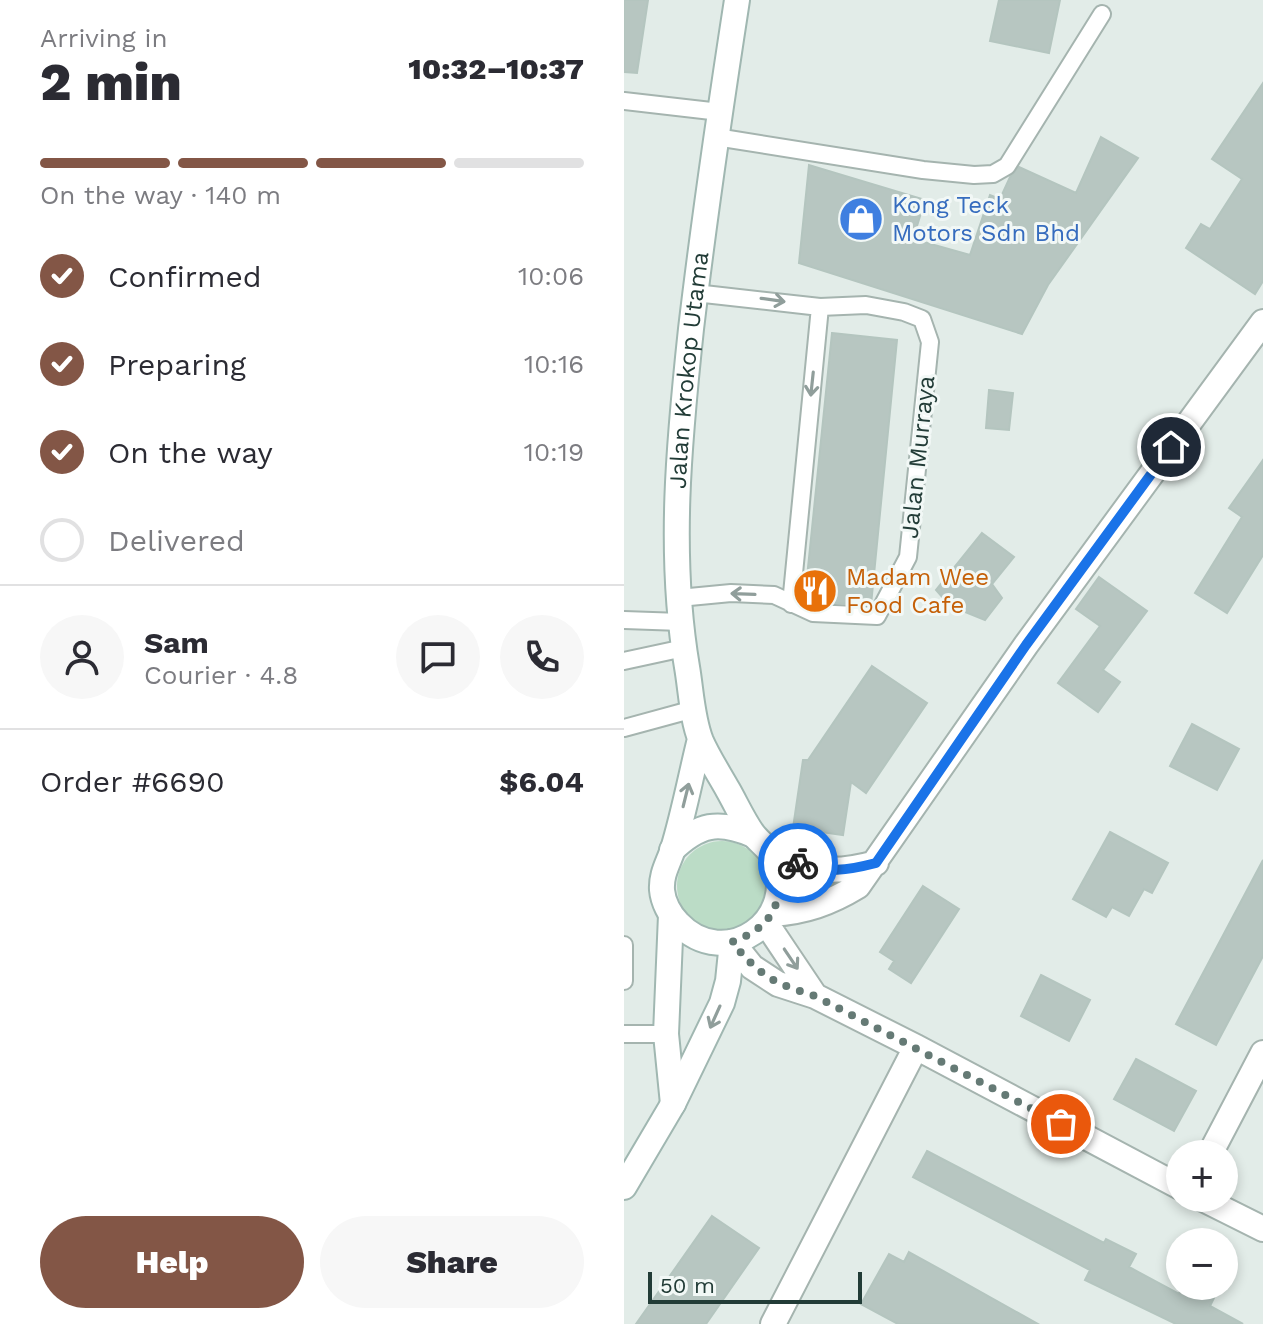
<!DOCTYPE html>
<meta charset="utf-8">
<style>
:root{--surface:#fff;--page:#f7f7f7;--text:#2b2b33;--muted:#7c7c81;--line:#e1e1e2;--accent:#835646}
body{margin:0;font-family:"Work Sans",sans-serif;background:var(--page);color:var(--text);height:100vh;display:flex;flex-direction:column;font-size:30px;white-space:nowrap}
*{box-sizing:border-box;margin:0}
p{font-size:26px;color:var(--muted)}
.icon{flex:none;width:44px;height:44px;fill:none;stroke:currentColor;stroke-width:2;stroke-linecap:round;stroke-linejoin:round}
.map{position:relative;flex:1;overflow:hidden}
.side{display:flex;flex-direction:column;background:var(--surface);width:624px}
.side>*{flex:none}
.tools{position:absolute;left:542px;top:1140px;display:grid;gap:16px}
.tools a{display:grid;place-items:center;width:72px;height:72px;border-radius:50%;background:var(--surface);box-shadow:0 4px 12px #0003;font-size:40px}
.scale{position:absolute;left:24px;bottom:20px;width:214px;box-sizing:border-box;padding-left:8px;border:4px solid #223c37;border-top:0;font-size:22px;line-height:28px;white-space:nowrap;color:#223c37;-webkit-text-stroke:6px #f2f8f6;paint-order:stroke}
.pin{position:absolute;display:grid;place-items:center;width:68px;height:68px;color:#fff;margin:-34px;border:4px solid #fff;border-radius:50%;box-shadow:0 2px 8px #0007}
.courier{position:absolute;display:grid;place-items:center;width:80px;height:80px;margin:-40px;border:6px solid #1a73e8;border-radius:50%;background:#fff;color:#222;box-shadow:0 2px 10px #0007}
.summary em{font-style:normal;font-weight:800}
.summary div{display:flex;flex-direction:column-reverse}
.summary{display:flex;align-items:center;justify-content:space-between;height:136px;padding:0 40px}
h1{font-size:52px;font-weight:800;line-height:60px}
.bar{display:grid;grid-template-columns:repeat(4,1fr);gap:12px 8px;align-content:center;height:96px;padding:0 40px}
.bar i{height:10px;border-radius:6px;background:var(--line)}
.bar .active{background:var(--accent)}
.bar p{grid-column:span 4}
.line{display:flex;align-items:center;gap:20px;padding:0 40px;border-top:2px solid var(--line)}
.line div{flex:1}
.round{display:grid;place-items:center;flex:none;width:84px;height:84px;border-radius:42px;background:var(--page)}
ol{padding:0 40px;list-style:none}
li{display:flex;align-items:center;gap:24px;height:88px}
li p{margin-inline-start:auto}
li .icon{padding:8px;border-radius:50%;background:var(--accent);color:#fff;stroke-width:4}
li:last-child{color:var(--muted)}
li i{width:44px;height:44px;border:4px solid var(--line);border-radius:50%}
.action{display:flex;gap:16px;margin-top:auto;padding:16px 40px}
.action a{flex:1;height:92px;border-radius:48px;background:var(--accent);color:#fff;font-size:32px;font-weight:800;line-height:92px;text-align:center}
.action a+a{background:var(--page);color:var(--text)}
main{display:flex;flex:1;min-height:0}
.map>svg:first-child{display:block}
</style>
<main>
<section class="side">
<div class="summary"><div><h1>2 min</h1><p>Arriving in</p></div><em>10:32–10:37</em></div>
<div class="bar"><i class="active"></i><i class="active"></i><i class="active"></i><i></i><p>On the way · 140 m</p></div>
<ol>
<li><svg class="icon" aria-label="check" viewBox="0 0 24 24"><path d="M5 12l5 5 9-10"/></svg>Confirmed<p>10:06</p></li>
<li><svg class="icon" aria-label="check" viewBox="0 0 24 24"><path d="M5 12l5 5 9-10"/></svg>Preparing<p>10:16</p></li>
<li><svg class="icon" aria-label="check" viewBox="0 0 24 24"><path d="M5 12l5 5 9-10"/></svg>On the way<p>10:19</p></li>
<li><i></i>Delivered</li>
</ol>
<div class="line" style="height:144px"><a class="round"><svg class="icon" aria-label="person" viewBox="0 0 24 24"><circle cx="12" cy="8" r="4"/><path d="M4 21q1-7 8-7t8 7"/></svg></a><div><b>Sam</b><p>Courier · 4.8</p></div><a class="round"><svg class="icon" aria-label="chat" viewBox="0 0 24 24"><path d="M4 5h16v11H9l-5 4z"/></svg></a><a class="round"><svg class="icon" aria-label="phone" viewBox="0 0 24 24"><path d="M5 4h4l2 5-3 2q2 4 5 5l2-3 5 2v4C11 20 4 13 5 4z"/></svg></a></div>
<div class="line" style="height:104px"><div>Order #6690</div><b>$6.04</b></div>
<div class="action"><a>Help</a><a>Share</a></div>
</section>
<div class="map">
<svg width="639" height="1324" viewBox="0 0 639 1324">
<rect width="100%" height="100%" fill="#e2ece8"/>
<path fill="#bbdcc6" d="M53 886a45 45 0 1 1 90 0a45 45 0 1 1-90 0Z"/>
<path fill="#b7c6c1" stroke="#b4c5bf" stroke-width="2" d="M 0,0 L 24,0 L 13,73 L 0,72 Z
M 375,0 L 436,0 L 425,53 L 366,41 Z
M 639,83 L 639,281 L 631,294 L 562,248 L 577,224 L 586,229 L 618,179 L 588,159 Z
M 477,137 L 514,158 L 424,285 L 398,334 L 175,263 L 185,165 L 301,200 L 289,239 L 346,255 L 366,195 L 376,199 L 386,177 L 395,167 L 452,193 Z
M 208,333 L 273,340 L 247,605 L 192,602 L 181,597 Z
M 365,390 L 389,393 L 385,430 L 362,428 Z
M 639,460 L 639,555 L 603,613 L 571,593 L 618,517 L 605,508 Z
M 358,533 L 390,557 L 368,584 L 378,598 L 361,620 L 326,606 L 312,590 Z
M 475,577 L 523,611 L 479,670 L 496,682 L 474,712 L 434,683 L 476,626 L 452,609 Z
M 248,666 L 303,703 L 242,793 L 227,782 L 219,835 L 169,828 L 179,760 L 184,760 Z
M 568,724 L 615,749 L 593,790 L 546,766 Z
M 486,832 L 544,863 L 528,893 L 520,889 L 505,916 L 488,907 L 482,917 L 449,899 Z
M 639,860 L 639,956 L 592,1045 L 552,1024 Z
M 299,886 L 335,909 L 287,983 L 265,969 L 270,961 L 256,952 Z
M 417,975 L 466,1000 L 445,1041 L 397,1016 Z
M 512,1059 L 572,1091 L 550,1131 L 490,1099 Z
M 303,1151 L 480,1243 L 482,1239 L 512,1254 L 505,1267 L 555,1294 L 559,1286 L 578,1286 L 592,1294 L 586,1306 L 619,1324 L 552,1324 L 461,1280 L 466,1270 L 289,1177 Z
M 88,1216 L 135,1248 L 82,1324 L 12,1324 Z
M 285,1252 L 332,1278 L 414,1324 L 274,1324 L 237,1304 L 265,1254 L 280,1262 Z"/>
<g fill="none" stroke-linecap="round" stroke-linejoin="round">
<g stroke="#a5b4af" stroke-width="20">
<path id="lane" d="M 0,101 L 96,112
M 92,137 L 299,170 L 350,175 L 369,174 L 383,166 L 478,14
M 55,598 L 107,593 L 150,595 L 189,613 L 253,616 L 284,557 L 306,342 L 298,319 L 280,312 L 242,305 L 196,307 L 71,293
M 167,604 L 196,307
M 0,620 L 57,622
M 0,661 L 60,648
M 0,728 L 70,709
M 0,945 L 0,981
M 0,1034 L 42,1034"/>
</g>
<g stroke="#a5b4af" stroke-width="28">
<path id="street" d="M 146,851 C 191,870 203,876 252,863
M 148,914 C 181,912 206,903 234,886 L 402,645 L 639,322
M 142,923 L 191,996
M 108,942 L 128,967 L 154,984 L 191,996 L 292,1047 L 556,1187
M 586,1154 L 639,1053
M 577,1198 L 639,1229
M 149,1324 L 292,1047"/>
</g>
<g stroke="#a0b7b1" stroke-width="28">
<g id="secondary">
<path id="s1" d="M 76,739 C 67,775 60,813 49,849 C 44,864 37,874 38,890 C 39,902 46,915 54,923 C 101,973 177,920 149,857 C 144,847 135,842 129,834 C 119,820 112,804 104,790 C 95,774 84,757 77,741 C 68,719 67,690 63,667 C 44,555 55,441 67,329 C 80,219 96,110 113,0"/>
<path d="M 48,850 C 75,824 94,820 129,835"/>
<path d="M 47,915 L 42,1034 L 49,1104"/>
<path d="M 0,1187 L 49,1104 L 98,1003 L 104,981 L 108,942"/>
</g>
</g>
<use href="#lane" stroke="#fff" stroke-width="16"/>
<use href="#street" stroke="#fff" stroke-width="24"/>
<use href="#secondary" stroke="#fff" stroke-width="24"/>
</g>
<defs><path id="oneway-shaft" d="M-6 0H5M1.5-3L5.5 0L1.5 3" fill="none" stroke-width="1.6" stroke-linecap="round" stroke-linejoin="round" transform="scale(2)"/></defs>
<g stroke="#909e9b">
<use href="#oneway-shaft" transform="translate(149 300) rotate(8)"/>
<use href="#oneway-shaft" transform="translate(188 384) rotate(96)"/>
<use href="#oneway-shaft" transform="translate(119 594) rotate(-178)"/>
<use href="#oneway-shaft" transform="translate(62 795) rotate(-76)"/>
<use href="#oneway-shaft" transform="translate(167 959) rotate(56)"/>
<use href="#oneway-shaft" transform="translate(91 1017) rotate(114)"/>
</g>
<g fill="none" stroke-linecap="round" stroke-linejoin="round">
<path stroke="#657a75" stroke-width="8" stroke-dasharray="0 14.4" d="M 174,863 L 146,851 C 165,894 153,926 108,942 C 136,976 149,983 191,996 L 437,1124"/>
<path stroke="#1a73e8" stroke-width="10" d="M 174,863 C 201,874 225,870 252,863 L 402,645 L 547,447"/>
</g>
<defs>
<g id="shop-disc" transform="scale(2.3)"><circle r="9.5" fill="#3f7fe0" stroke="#f2f8f6"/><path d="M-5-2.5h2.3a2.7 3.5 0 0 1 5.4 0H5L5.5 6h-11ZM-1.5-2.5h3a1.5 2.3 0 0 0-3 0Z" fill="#fff"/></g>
<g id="restaurant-disc" transform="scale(2.3)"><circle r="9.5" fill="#e8710a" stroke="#f2f8f6"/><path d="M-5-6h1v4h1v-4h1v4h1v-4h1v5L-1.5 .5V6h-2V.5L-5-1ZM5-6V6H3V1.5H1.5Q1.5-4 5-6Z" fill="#fff"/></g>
</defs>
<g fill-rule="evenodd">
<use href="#shop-disc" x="237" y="219"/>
<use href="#restaurant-disc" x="191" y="591"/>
</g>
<g text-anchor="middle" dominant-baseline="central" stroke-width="6" stroke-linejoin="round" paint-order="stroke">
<g font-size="24" fill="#366cbe" stroke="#f2f8f6" text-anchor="start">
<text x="268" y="205">Kong Teck<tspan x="268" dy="28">Motors Sdn Bhd</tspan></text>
</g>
<g font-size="24" fill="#223c37" stroke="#f2f8f6">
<text stroke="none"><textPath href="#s1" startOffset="872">Jalan Krokop Utama</textPath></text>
<text transform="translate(294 457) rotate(-84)">Jalan Murraya</text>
</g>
<g font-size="24" fill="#c56008" stroke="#f2f8f6" text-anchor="start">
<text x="222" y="577">Madam Wee<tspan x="222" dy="28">Food Cafe</tspan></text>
</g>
</g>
</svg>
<div class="tools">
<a>+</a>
<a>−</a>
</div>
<div class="scale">50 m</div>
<div class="pin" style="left:437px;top:1124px;background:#ea580c"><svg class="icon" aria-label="bag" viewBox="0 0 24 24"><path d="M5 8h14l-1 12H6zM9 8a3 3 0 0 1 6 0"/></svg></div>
<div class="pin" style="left:547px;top:447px;background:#1f2937"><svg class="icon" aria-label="home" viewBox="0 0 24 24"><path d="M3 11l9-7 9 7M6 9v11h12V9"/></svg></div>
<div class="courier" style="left:174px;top:863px"><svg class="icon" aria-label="bike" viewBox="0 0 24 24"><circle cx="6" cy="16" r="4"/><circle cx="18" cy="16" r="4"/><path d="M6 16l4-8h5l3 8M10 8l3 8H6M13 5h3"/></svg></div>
</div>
</main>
